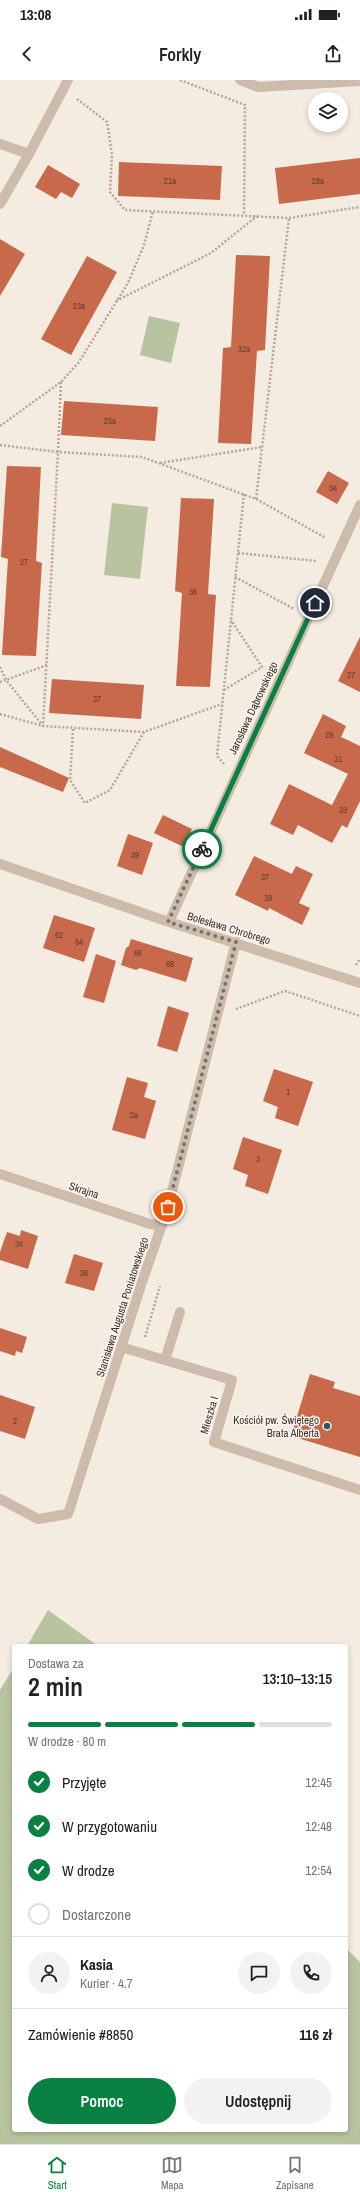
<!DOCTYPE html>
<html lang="pl">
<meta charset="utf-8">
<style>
:root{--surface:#fff;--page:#f2f2f2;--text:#202124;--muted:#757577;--line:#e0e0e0;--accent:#0b8043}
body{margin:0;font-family:"Archivo Narrow",sans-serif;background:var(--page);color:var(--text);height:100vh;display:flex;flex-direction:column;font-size:15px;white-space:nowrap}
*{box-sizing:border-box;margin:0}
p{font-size:13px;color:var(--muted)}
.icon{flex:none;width:22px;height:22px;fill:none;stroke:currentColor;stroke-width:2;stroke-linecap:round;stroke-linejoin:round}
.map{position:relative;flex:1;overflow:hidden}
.side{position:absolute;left:12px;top:1564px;width:336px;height:488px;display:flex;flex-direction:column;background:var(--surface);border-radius:4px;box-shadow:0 2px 6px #0003}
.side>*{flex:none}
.fabs{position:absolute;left:308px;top:12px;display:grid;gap:8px}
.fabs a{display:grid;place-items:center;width:40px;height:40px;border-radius:50%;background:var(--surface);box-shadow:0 2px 6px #0003;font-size:20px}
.pin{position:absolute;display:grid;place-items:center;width:34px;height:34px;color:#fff;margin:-17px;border:2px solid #fff;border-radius:50%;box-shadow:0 1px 4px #0007}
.courier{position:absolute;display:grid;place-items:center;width:40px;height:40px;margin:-20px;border:3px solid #0b8043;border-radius:50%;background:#fff;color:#222;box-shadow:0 1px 5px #0007}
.head em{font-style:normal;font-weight:600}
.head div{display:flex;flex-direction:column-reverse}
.head{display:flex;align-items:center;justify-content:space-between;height:68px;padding:0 16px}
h1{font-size:26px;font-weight:600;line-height:30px}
.bar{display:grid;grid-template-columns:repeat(4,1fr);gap:6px 4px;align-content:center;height:48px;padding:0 16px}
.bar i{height:5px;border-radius:3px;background:var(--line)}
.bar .on{background:var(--accent)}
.bar p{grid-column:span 4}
.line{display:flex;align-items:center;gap:10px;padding:0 16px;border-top:1px solid var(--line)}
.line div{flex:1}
.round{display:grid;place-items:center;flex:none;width:42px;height:42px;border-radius:21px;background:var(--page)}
ol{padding:0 16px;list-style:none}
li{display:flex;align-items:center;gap:12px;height:44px}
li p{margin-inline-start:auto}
li .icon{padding:4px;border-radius:50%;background:var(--accent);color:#fff;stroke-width:4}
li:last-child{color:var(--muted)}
li i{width:22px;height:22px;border:2px solid var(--line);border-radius:50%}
.action{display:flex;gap:8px;margin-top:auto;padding:8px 16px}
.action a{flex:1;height:46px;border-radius:24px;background:var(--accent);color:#fff;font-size:16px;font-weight:600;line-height:46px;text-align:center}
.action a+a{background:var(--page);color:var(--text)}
.status{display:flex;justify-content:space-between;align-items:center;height:28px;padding:0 20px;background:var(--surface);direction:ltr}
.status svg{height:11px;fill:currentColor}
header{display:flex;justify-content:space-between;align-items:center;height:52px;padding:0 16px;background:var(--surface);font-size:18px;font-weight:600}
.menu{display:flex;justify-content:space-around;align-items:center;height:56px;border-top:1px solid var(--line);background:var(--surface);font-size:11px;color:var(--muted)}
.menu a{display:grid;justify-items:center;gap:2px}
.menu .on{color:var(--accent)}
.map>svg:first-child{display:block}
</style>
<div class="status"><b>13:08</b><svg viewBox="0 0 49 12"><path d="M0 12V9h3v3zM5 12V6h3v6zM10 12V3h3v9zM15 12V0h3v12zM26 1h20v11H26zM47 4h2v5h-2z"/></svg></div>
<header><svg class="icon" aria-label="back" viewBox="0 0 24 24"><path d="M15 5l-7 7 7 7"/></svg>Forkly<svg class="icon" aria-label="share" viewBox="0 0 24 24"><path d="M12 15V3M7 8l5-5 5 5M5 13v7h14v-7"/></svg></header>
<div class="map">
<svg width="360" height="2064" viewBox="0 0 360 2064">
<rect width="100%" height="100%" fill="#f4ebe1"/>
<path fill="#b8c4a0" d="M 149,236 L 180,243 L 171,283 L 140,275 Z
M 112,423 L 148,427 L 140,499 L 104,495 Z
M 48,1530 L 98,1566 L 27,1566 Z
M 14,1587 L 14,2050 L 346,2050 L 346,1868 L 360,1882 L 360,2064 L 0,2064 L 0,1610 Z"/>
<path fill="#c8694b" d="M 360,78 L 360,114 L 279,124 L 275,88 Z
M 119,82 L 222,86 L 220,120 L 118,116 Z
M 48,85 L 80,104 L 72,118 L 61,112 L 56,119 L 35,107 Z
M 0,159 L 25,174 L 0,216 Z
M 236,175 L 270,176 L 265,270 L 257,271 L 251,364 L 218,363 L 223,268 L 231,267 Z
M 87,176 L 117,192 L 71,275 L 41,259 Z
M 64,321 L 158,327 L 155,361 L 61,355 Z
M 7,386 L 41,387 L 36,481 L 42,483 L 36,576 L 2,575 L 8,479 L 1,477 Z
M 328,391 L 349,403 L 337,424 L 316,412 Z
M 181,418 L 214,419 L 208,514 L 216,515 L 210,607 L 176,606 L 182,513 L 175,511 Z
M 360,557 L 360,612 L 338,601 Z
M 52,599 L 144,605 L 141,639 L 49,633 Z
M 323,634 L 346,646 L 341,657 L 360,666 L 360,721 L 347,748 L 342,745 L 332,763 L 298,745 L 293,755 L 270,744 L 289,704 L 332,725 L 348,694 L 304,673 Z
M 0,667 L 69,698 L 63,712 L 0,687 Z
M 163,735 L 192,749 L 184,767 L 154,753 Z
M 128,754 L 153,763 L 142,795 L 117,786 Z
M 254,776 L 292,794 L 296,786 L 313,794 L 299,823 L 310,828 L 302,845 L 269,828 L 268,831 L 235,815 Z
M 54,835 L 95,848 L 84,882 L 43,868 Z
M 131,859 L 193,878 L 186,902 L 140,888 L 136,890 L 121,885 L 126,868 L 129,866 Z
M 96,874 L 116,881 L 104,923 L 83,917 Z
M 168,926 L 189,933 L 177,972 L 157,966 Z
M 274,989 L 313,1002 L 298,1046 L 275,1038 L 278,1027 L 263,1021 Z
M 127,997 L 148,1003 L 144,1017 L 156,1021 L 145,1059 L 112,1050 Z
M 243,1057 L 282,1070 L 268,1114 L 245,1106 L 248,1095 L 233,1089 Z
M 21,1150 L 38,1156 L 28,1189 L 0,1180 L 0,1172 L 7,1152 L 20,1156 Z
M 74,1174 L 103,1183 L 94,1211 L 65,1203 Z
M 0,1248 L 27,1257 L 22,1273 L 16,1271 L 15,1276 L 0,1271 Z
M 310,1294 L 335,1302 L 333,1308 L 360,1316 L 360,1377 L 291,1356 Z
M 0,1315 L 35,1327 L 25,1359 L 0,1351 Z"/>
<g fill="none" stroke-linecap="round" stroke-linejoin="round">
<path stroke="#b9a596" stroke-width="2.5" stroke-dasharray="2 2" stroke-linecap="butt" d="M 180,0 L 245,25 L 244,135
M 77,19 L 107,42 L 112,74 L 110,112 L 125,130 L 289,138 L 360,127
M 116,221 L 211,173 L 257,136
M 61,302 L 58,372 L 142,377 L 256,419 L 326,458
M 0,346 L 61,302 L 79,282 L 128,203 L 144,165 L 153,131
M 0,365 L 58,372 L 43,646
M 160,383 L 262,367
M 256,419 L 289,138
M 238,473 L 317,481
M 235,497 L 294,529
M 0,587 L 6,600 L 43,646
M 0,602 L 47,585
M 224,610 L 262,587 L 231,540
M 0,634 L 43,646 L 144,652 L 222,624
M 73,649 L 70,700 L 85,723 L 110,710 L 144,652
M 224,684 L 217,676 L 244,414
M 356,885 L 360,878
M 236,929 L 285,911 L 360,936
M 145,1257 L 160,1206"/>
<path stroke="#cdbbac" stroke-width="10" d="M 0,64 L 29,74
M 121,1267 L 232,1300 L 214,1362 L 360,1410
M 165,1280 L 180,1232"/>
<path stroke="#cdbbac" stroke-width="10" d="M 240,0 L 258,7 L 360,1
M 0,124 L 29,74 L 68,0
M 0,784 L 169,842 L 360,903
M 169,842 L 360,425
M 0,1094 L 150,1144 L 162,1146
M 0,1419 L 38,1439 L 68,1434 L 141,1205 L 168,1127 L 236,862"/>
</g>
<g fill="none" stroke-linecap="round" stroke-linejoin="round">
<path stroke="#7c716b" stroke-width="4" stroke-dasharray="0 7.2" d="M 168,1127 L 236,862 L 168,842 L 202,769"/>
<path stroke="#0b8043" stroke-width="5" d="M 202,769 L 315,523"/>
</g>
<circle fill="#1f5a5e" stroke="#fbf5ee" stroke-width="1.5" cx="327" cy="1346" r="4"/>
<g text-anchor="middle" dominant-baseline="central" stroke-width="3" stroke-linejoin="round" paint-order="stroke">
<g font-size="9" fill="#5e3e33">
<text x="170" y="101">21a</text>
<text x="318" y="101">28a</text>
<text x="79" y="226">23a</text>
<text x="244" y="269">32a</text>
<text x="110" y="341">25a</text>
<text x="333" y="408">34</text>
<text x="24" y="482">27</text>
<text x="193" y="512">36</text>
<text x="351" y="595">27</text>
<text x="97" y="619">37</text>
<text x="329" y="655">29</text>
<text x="338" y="679">31</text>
<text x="343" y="730">33</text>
<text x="135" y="775">39</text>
<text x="265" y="797">37</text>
<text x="268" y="818">39</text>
<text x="59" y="855">62</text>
<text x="79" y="862">64</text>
<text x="138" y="873">66</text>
<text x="170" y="884">68</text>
<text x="288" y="1012">1</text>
<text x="134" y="1035">2a</text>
<text x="258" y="1079">3</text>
<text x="19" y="1164">34</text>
<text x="84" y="1193">36</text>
<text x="15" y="1341">2</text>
</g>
<g font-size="11" fill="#3b302b" stroke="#fbf5ee">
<text transform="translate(253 628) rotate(-65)">Jarosława Dąbrowskiego</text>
<text transform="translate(229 848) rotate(17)">Bolesława Chrobrego</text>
<text transform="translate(84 1110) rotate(18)">Skrajna</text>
<text transform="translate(122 1227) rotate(-72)">Stanisława Augusta Poniatowskiego</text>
<text transform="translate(209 1335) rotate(-74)">Mieszka I</text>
</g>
<g font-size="11" fill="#3b302b" stroke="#fbf5ee" text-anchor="end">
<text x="319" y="1340">Kościół pw. Świętego<tspan x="319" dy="13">Brata Alberta</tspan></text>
</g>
</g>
</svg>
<div class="fabs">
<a><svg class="icon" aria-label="layers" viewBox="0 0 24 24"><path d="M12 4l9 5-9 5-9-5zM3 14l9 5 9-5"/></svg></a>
</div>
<div class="pin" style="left:168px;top:1127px;background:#ea580c"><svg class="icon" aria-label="bag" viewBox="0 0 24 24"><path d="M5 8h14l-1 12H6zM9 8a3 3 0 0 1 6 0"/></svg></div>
<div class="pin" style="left:315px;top:523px;background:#1f2937"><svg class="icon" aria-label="home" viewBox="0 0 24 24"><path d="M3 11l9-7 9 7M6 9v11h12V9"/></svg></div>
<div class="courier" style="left:202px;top:769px"><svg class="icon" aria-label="bike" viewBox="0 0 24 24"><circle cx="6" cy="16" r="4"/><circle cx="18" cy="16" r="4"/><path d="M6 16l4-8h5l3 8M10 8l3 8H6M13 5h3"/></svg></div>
<section class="side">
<div class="head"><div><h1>2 min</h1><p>Dostawa za</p></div><em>13:10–13:15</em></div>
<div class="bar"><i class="on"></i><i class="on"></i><i class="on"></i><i></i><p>W drodze · 80 m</p></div>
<ol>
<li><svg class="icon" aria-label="check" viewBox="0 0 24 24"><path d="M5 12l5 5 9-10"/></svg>Przyjęte<p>12:45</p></li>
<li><svg class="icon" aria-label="check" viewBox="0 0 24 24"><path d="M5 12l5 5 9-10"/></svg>W przygotowaniu<p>12:48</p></li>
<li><svg class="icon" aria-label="check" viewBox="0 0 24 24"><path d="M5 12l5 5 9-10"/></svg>W drodze<p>12:54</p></li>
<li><i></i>Dostarczone</li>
</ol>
<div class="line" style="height:72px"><a class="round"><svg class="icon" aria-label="person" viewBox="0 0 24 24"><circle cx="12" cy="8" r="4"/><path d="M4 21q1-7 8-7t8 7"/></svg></a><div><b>Kasia</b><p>Kurier · 4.7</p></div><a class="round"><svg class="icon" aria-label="chat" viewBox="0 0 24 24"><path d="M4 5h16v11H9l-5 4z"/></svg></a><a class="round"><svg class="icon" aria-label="phone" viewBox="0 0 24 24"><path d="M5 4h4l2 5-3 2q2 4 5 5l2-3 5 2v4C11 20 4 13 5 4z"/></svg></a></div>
<div class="line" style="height:52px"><div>Zamówienie #8850</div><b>116 zł</b></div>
<div class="action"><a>Pomoc</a><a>Udostępnij</a></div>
</section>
</div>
<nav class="menu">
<a class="on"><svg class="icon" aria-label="home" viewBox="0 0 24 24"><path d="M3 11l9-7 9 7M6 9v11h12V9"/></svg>Start</a>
<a><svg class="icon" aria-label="map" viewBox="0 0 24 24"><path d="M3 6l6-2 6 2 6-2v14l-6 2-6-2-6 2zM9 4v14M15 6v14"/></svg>Mapa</a>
<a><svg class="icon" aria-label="saved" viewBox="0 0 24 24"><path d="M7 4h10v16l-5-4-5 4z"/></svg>Zapisane</a>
</nav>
